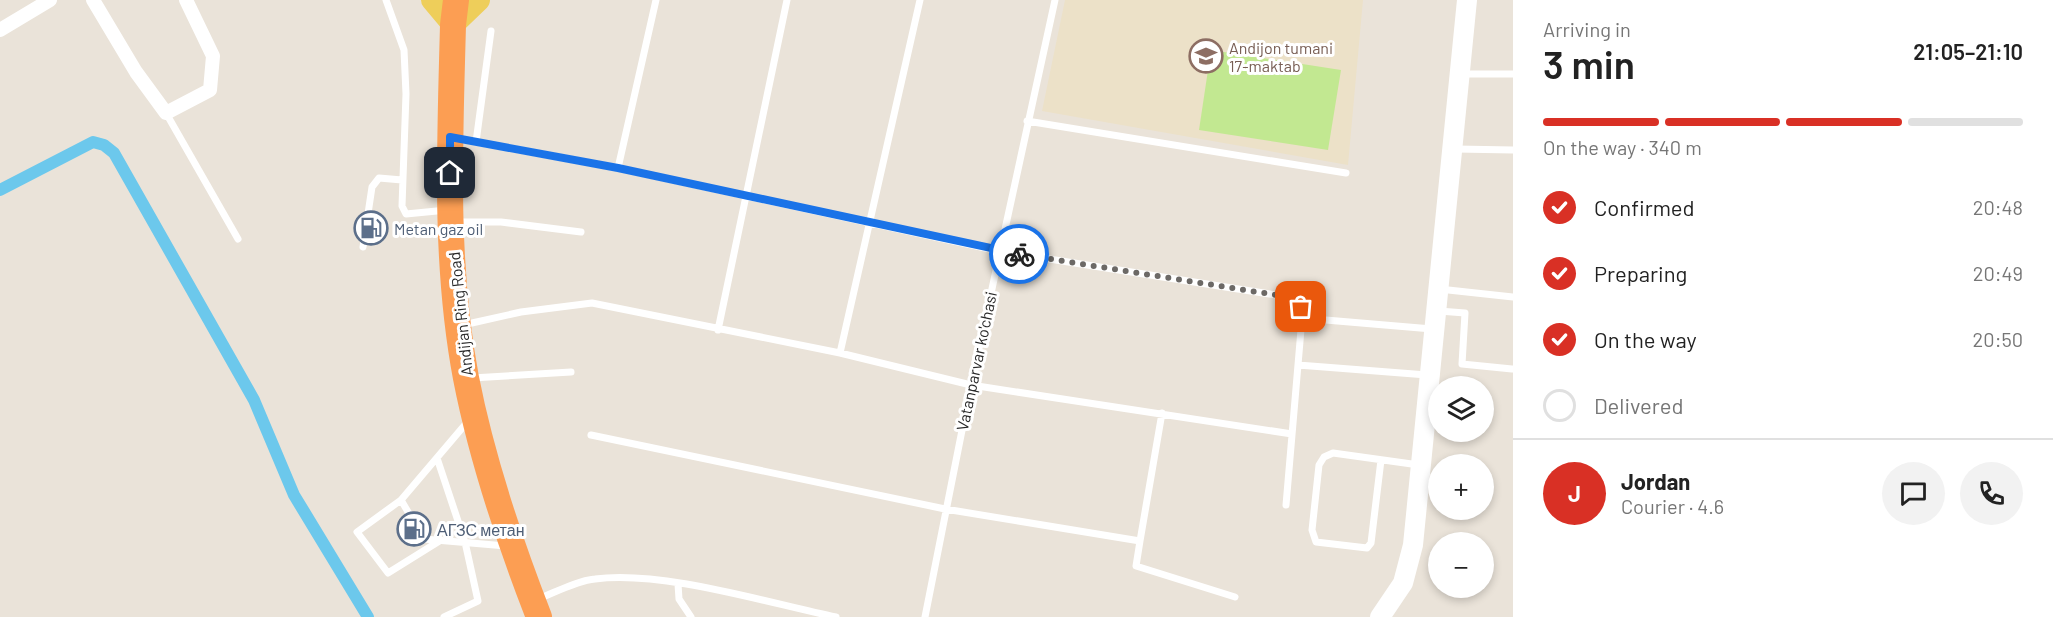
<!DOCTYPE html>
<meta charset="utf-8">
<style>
:root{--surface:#fff;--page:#f2f2f2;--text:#222;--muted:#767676;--line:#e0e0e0;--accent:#d93025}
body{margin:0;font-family:Barlow,sans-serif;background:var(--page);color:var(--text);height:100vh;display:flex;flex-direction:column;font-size:22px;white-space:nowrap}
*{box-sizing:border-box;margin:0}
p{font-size:20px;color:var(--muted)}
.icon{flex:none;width:33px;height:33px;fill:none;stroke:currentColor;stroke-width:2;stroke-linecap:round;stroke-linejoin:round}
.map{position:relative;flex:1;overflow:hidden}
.side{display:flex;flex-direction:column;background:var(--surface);width:540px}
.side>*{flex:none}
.controls{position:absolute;left:1428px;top:376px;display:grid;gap:12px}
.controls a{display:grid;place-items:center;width:66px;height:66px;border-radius:50%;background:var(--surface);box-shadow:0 3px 9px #0003;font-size:30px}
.pin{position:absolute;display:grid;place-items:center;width:51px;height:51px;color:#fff;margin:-26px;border-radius:12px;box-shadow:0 3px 9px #0006}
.courier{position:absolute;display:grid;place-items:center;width:60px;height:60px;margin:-30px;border:4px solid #1a73e8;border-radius:50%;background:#fff;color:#222;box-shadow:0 2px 8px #0007}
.headline em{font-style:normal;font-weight:600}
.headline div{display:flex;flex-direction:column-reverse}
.headline{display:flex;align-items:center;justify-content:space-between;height:102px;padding:0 30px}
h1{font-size:39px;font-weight:600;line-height:45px}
.bar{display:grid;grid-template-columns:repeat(4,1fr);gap:9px 6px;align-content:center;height:72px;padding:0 30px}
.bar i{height:8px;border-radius:4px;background:var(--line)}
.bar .current{background:var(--accent)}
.bar p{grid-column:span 4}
.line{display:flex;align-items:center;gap:15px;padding:0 30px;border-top:2px solid var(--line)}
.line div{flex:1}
.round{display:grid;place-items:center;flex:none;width:63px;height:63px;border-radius:32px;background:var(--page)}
ol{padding:0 30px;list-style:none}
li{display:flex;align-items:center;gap:18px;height:66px}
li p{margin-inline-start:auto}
li .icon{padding:6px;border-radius:50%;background:var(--accent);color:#fff;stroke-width:4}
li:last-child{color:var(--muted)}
li i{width:33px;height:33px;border:3px solid var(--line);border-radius:50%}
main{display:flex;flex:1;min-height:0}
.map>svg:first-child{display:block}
</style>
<main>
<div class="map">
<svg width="1513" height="617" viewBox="0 0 1513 617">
<rect width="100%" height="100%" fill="#eae3d9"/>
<path fill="#ece1c8" d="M 1065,0 L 1363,0 L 1348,165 L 1042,111 Z"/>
<path fill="#c2e891" d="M 1211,50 L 1341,70 L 1328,150 L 1199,130 Z"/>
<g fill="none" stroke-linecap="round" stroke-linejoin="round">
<path stroke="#6cc8ec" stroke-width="12" d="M 0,190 L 93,142 L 104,145 L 114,153 L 254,400 L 294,495 L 368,617"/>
<path stroke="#fff" stroke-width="7" d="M 386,0 L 404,50 L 406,94 L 402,206 L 406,214 L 447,210
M 1462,74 L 1513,74
M 166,113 L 238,239
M 1027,121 L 1346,173
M 454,138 L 618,168 L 999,251 L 1295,298 L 1301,307 L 1302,318 L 1286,505
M 476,142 L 491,31
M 1456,149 L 1513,150
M 618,168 L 656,0
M 456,222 L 501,222 L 581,232
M 363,247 L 372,187 L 379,178 L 402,180
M 1439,289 L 1513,297
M 1439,311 L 1465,313 L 1462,364 L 1512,369
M 1302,318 L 1432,329
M 463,325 L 521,312 L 592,303 L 840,353 L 971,385 L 1292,434
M 718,330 L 787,0
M 840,353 L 920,0
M 1298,365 L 1427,375
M 472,378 L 571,372
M 469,420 L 401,500 L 424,539 L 506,546
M 591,435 L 945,509 L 1140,541 L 1162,413
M 437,458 L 465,542 L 478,601 L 444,617
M 1381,460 L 1371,543 L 1367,548 L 1316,542 L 1312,530 L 1319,465 L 1324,457 L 1333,453 L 1419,465
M 401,500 L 357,532 L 388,573 L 441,540
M 1140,541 L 1136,566 L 1235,597
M 678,584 L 679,599 L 691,617
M 538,599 C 556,592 576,581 595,579 C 662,570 768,603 836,617
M 925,617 L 971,385 L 1055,0"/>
<path stroke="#fff" stroke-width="14" d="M 93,0 L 136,72 L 166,113 L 210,90 L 213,56 L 186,0
M 0,30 L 50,0"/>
<path stroke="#fff" stroke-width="20" d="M 1380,617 L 1403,583 L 1413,545 L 1467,0"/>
<path stroke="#eece5a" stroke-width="22" d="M 432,0 L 453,25 L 479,0"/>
<path stroke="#fc9e53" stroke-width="26" d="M 456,0 L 453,25 C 450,142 444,262 466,378 C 482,460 509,540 539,617"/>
</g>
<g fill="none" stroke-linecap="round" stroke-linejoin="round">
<path stroke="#6c6966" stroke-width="6" stroke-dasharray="0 10.8" d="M 1019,254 L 1295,298 L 1301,307"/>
<path stroke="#1a73e8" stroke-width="8" d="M 450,173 L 450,137 L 618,168 L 1019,254"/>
</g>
<defs>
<g id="school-ring" transform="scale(1.725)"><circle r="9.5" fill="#fff" stroke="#8d6e63" stroke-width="1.5"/><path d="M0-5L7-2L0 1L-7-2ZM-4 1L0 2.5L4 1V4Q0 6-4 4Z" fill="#8d6e63"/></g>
<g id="fuel-ring" transform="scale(1.725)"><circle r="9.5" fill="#fff" stroke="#5c6f8a" stroke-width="1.5"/><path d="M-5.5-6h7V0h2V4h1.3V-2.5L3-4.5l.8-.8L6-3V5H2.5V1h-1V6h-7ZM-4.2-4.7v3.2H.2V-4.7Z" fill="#5c6f8a"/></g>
</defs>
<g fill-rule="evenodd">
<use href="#school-ring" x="1206" y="56"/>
<use href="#fuel-ring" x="371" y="228"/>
<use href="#fuel-ring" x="414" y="529"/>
</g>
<g text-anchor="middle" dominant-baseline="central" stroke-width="6" stroke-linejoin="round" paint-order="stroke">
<g font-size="16" fill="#785e54" stroke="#fff" text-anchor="start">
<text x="1229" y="47">Andijon tumani<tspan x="1229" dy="18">17-maktab</tspan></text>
</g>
<g font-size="16" fill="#4e5e75" stroke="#fff" text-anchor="start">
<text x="394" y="228">Metan gaz oil</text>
<text x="437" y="529">АГЗС метан</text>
</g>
<g font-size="16" fill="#282828" stroke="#fff">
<text transform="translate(460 314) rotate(-96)">Andijan Ring Road</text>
<text transform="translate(976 361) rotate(-78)">Vatanparvar ko'chasi</text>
</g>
</g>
</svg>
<div class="controls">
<a><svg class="icon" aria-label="layers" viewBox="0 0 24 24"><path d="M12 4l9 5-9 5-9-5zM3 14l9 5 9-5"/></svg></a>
<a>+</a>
<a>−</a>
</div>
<div class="pin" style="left:1301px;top:307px;background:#ea580c"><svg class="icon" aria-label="bag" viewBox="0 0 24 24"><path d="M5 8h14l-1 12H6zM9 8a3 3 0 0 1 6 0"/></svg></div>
<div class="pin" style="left:450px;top:173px;background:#1f2937"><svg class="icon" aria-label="home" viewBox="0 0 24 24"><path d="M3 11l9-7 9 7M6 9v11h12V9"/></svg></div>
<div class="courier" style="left:1019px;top:254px"><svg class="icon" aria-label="bike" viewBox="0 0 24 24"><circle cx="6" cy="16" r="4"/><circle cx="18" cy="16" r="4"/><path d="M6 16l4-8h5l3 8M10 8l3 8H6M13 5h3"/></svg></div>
</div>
<section class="side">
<div class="headline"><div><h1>3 min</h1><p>Arriving in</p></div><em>21:05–21:10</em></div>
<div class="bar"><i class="current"></i><i class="current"></i><i class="current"></i><i></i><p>On the way · 340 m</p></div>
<ol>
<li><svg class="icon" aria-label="check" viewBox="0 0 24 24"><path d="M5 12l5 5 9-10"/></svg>Confirmed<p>20:48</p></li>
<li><svg class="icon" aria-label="check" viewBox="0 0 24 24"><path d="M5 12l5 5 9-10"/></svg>Preparing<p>20:49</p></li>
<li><svg class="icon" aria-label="check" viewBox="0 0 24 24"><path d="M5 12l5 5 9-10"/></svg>On the way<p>20:50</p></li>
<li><i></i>Delivered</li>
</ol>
<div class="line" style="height:108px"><b class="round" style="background:var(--accent);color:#fff">J</b><div><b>Jordan</b><p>Courier · 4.6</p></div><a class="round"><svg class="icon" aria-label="chat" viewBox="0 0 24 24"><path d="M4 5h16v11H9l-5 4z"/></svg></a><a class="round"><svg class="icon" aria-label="phone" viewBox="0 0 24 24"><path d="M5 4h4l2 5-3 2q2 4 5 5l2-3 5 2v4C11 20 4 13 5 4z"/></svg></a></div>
</section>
</main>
